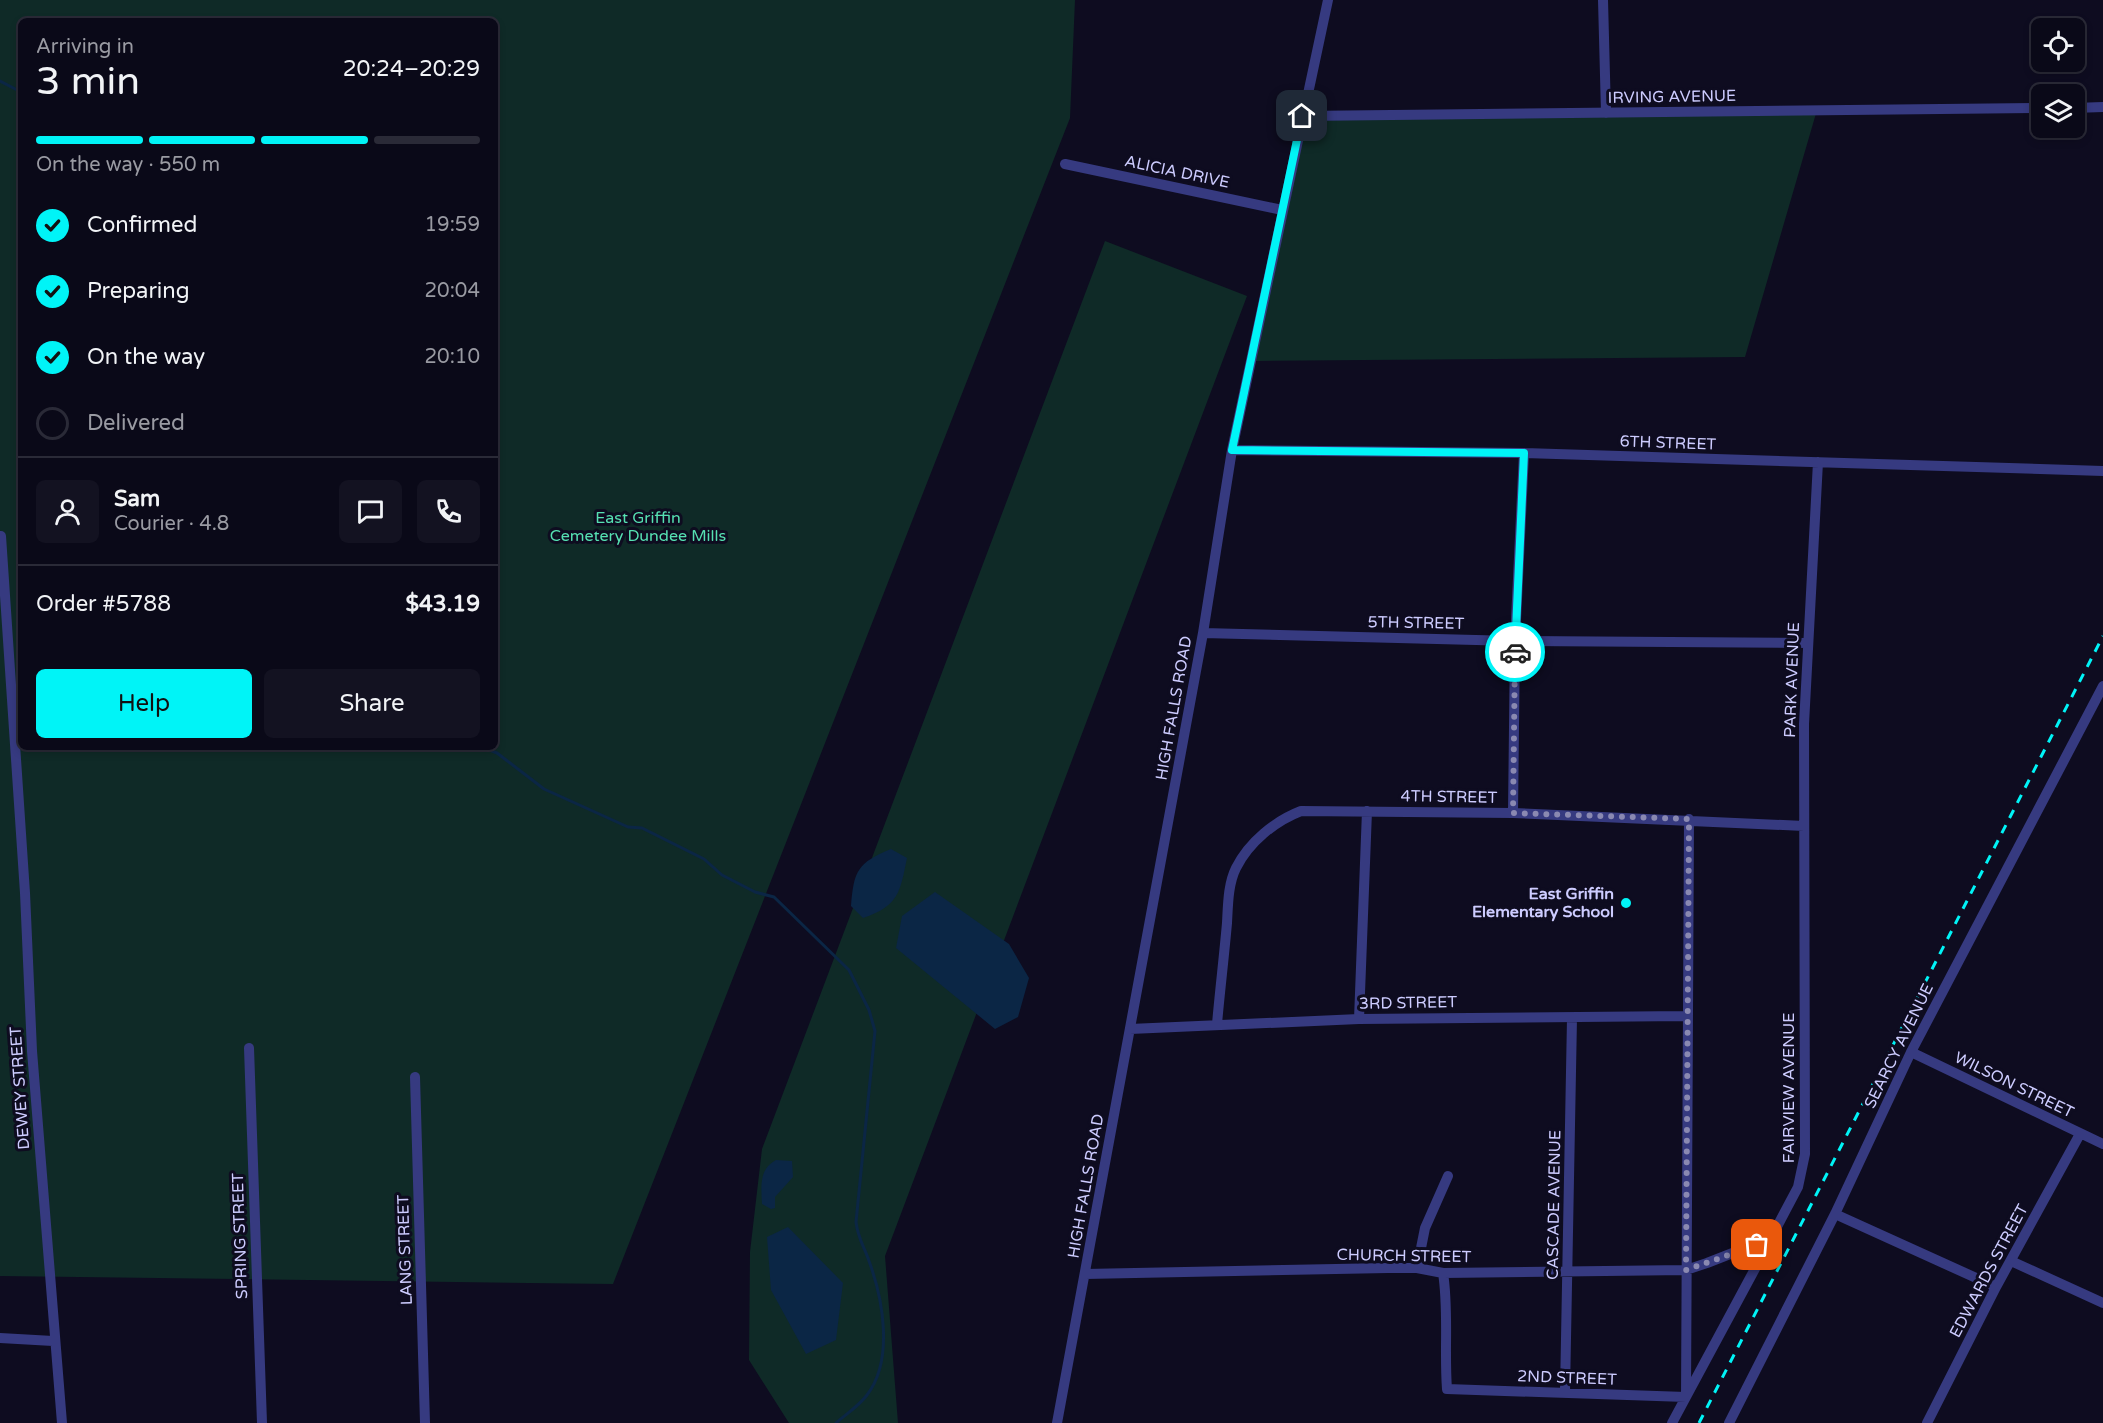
<!DOCTYPE html>
<meta charset="utf-8">
<style>
:root{--surface:#0a0918;--page:#131221;--text:#f1f3f6;--muted:#999aa2;--line:#2a2a37;--accent:#00f4f7}
body{margin:0;font-family:"Varela Round",sans-serif;background:var(--page);color:var(--text);height:100vh;display:flex;flex-direction:column;font-size:22px;white-space:nowrap}
*{box-sizing:border-box;margin:0}
p{font-size:20px;color:var(--muted)}
.icon{flex:none;width:33px;height:33px;fill:none;stroke:currentColor;stroke-width:2;stroke-linecap:round;stroke-linejoin:round}
.map{position:relative;flex:1;overflow:hidden}
.drawer{position:absolute;left:18px;top:18px;width:480px;height:732px;display:flex;flex-direction:column;background:var(--surface);border-radius:9px;box-shadow:0 3px 9px #0003,0 0 0 2px var(--line)}
.drawer>*{flex:none}
.fabs{position:absolute;left:2031px;top:18px;display:grid;gap:12px}
.fabs a{display:grid;place-items:center;width:54px;height:54px;border-radius:9px;background:var(--surface);box-shadow:0 3px 9px #0003,0 0 0 2px var(--line);font-size:30px}
.pin{position:absolute;display:grid;place-items:center;width:51px;height:51px;color:#fff;margin:-26px;border-radius:12px;box-shadow:0 3px 9px #0006}
.courier{position:absolute;display:grid;place-items:center;width:60px;height:60px;margin:-30px;border:4px solid #00f4f7;border-radius:50%;background:#fff;color:#222;box-shadow:0 2px 8px #0007}
.summary em{font-style:normal;font-weight:600}
.summary div{display:flex;flex-direction:column-reverse}
.summary{display:flex;align-items:center;justify-content:space-between;height:102px;padding:0 18px}
h1{font-size:39px;font-weight:600;line-height:45px}
.bar{display:grid;grid-template-columns:repeat(4,1fr);gap:9px 6px;align-content:center;height:72px;padding:0 18px}
.bar i{height:8px;border-radius:4px;background:var(--line)}
.bar .current{background:var(--accent)}
.bar p{grid-column:span 4}
.line{display:flex;align-items:center;gap:15px;padding:0 18px;border-top:2px solid var(--line)}
.line div{flex:1}
.round{display:grid;place-items:center;flex:none;width:63px;height:63px;border-radius:9px;background:var(--page)}
ol{padding:0 18px;list-style:none}
li{display:flex;align-items:center;gap:18px;height:66px}
li p{margin-inline-start:auto}
li .icon{padding:6px;border-radius:50%;background:var(--accent);color:#111;stroke-width:4}
li:last-child{color:var(--muted)}
li i{width:33px;height:33px;border:3px solid var(--line);border-radius:50%}
.button{display:flex;gap:12px;margin-top:auto;padding:12px 18px}
.button a{flex:1;height:69px;border-radius:9px;background:var(--accent);color:#111;font-size:24px;font-weight:600;line-height:69px;text-align:center}
.button a+a{background:var(--page);color:var(--text)}
.map>svg:first-child{display:block}
</style>
<div class="map">
<svg width="2103" height="1423" viewBox="0 0 2103 1423">
<rect width="100%" height="100%" fill="#0e0c20"/>
<path fill="#0f2a27" fill-rule="evenodd" d="M 0,0 L 1075,0 L 1070,118 L 613,1284 L 0,1276 ZM 21,21 L 495,21 L 495,747 L 21,747 Z
M 1817,110 L 1745,357 L 1254,361 L 1306,118 Z
M 1105,241 L 1247,296 L 885,1256 L 898,1423 L 789,1423 L 749,1360 L 750,1252 L 762,1149 Z"/>
<path fill="#0b2645" d="M 891,849 L 907,858 C 900,892 899,906 863,918 L 851,906 C 854,871 857,863 891,849 Z
M 935,892 L 1009,944 L 1029,978 L 1018,1017 L 995,1029 L 896,948 L 902,916 Z
M 776,1160 L 792,1161 L 793,1177 L 775,1197 L 775,1208 L 771,1209 L 762,1204 C 761,1186 759,1169 776,1160 Z
M 788,1227 L 843,1283 L 836,1340 L 806,1354 L 771,1290 L 767,1237 Z"/>
<g fill="none" stroke-linecap="round" stroke-linejoin="round">
<path stroke="#0b2645" stroke-width="3" d="M 0,81 L 21,92
M 482,747 L 497,753 L 544,789 L 628,827 L 642,828 L 704,859 L 722,875 L 755,892 L 774,897 L 849,970 L 869,1010 L 875,1031 L 856,1222 C 858,1239 864,1246 869,1261 C 883,1299 894,1360 867,1395 C 859,1406 846,1414 836,1423"/>
<path stroke="#363a80" stroke-width="10" d="M 1603,0 L 1606,113
M 2074,108 L 2103,107
M 1302,116 L 2042,108
M 1065,164 L 1282,210
M 1232,450 L 1524,453 L 2103,471
M 1,536 L 25,893 L 32,1051 L 62,1423
M 1203,633 L 1515,641 L 1808,643
M 1513,813 L 1515,641 L 1524,453
M 1359,1019 L 1367,811
M 1217,1024 C 1220,990 1224,957 1227,923 C 1228,905 1228,884 1236,868 C 1249,842 1275,821 1301,811 L 1513,813 L 1804,826
M 1130,1029 L 1359,1019 L 1686,1016
M 249,1048 L 262,1423
M 1911,1052 L 2103,1144
M 415,1077 L 425,1423
M 1835,1214 L 1996,1287
M 2011,1261 L 2103,1303
M 1417,1268 L 1425,1228 L 1448,1176
M 1443,1273 C 1449,1311 1444,1350 1447,1389 L 1686,1397 L 1771,1239
M 1085,1274 L 1388,1268 L 1417,1268 L 1443,1273 L 1686,1270 L 1707,1263 L 1771,1238 L 1798,1187 L 1805,1154 L 1804,724 L 1818,462
M 0,1338 L 53,1341
M 1565,1392 L 1572,1018
M 1057,1423 L 1203,633 L 1232,450 L 1328,0
M 1672,1423 L 1686,1397 L 1689,819
M 1729,1423 L 1835,1214 L 1911,1052 L 2103,686
M 1927,1423 L 1996,1287 L 2080,1134"/>
<path stroke="#00f4f7" stroke-width="3" stroke-dasharray="9 8" stroke-linecap="butt" d="M 1699,1423 L 2103,636"/>
</g>
<g fill="none" stroke-linecap="round" stroke-linejoin="round">
<path stroke="#8a89b1" stroke-width="6" stroke-dasharray="0 10.8" d="M 1515,652 L 1513,813 L 1689,819 L 1686,1270 L 1757,1245"/>
<path stroke="#00f4f7" stroke-width="8" d="M 1302,116 L 1232,450 L 1524,453 L 1515,652"/>
</g>
<circle fill="#00f4f7" stroke="#0e0c20" stroke-width="2" cx="1626" cy="903" r="6"/>
<g text-anchor="middle" dominant-baseline="central" stroke-width="6" stroke-linejoin="round" paint-order="stroke">
<g font-size="16" fill="#cdccff" stroke="#0e0c20">
<text transform="translate(1672 97) rotate(-1)">IRVING AVENUE</text>
<text transform="translate(1177 172) rotate(12)">ALICIA DRIVE</text>
<text transform="translate(1668 443) rotate(2)">6TH STREET</text>
<text transform="translate(1416 623) rotate(1)">5TH STREET</text>
<text transform="translate(1792 680) rotate(-88)">PARK AVENUE</text>
<text transform="translate(1174 708) rotate(-80)">HIGH FALLS ROAD</text>
<text transform="translate(1449 797) rotate(1)">4TH STREET</text>
<text transform="translate(1408 1003) rotate(-1)">3RD STREET</text>
<text transform="translate(1899 1046) rotate(-64)">SEARCY AVENUE</text>
<text transform="translate(2014 1085) rotate(26)">WILSON STREET</text>
<text transform="translate(20 1088) rotate(-94)">DEWEY STREET</text>
<text transform="translate(1789 1088) rotate(-90)">FAIRVIEW AVENUE</text>
<text transform="translate(1086 1186) rotate(-80)">HIGH FALLS ROAD</text>
<text transform="translate(1554 1205) rotate(-89)">CASCADE AVENUE</text>
<text transform="translate(240 1236) rotate(-92)">SPRING STREET</text>
<text transform="translate(405 1250) rotate(-92)">LANG STREET</text>
<text transform="translate(1404 1256) rotate(1)">CHURCH STREET</text>
<text transform="translate(1989 1271) rotate(-62)">EDWARDS STREET</text>
<text transform="translate(1567 1378) rotate(2)">2ND STREET</text>
</g>
<g font-size="16" fill="#56e1b2" stroke="#0e0c20">
<text x="638" y="518">East Griffin<tspan x="638" dy="18">Cemetery Dundee Mills</tspan></text>
</g>
<g font-size="16" font-weight="bold" fill="#cdccff" stroke="#0e0c20" text-anchor="end">
<text x="1614" y="894">East Griffin<tspan x="1614" dy="18">Elementary School</tspan></text>
</g>
</g>
</svg>
<div class="fabs">
<a><svg class="icon" aria-label="locate" viewBox="0 0 24 24"><circle cx="12" cy="12" r="6"/><path d="M12 2v4M12 18v4M2 12h4M18 12h4"/></svg></a>
<a><svg class="icon" aria-label="layers" viewBox="0 0 24 24"><path d="M12 4l9 5-9 5-9-5zM3 14l9 5 9-5"/></svg></a>
</div>
<div class="pin" style="left:1757px;top:1245px;background:#ea580c"><svg class="icon" aria-label="bag" viewBox="0 0 24 24"><path d="M5 8h14l-1 12H6zM9 8a3 3 0 0 1 6 0"/></svg></div>
<div class="pin" style="left:1302px;top:116px;background:#1f2937"><svg class="icon" aria-label="home" viewBox="0 0 24 24"><path d="M3 11l9-7 9 7M6 9v11h12V9"/></svg></div>
<div class="courier" style="left:1515px;top:652px"><svg class="icon" aria-label="car" viewBox="0 0 24 24"><path d="M5 17H2v-5l4-1 3-4h7l3 4 3 1v5h-3M9 17h6M6 11h13"/><circle cx="7" cy="17" r="2"/><circle cx="17" cy="17" r="2"/></svg></div>
<section class="drawer">
<div class="summary"><div><h1>3 min</h1><p>Arriving in</p></div><em>20:24–20:29</em></div>
<div class="bar"><i class="current"></i><i class="current"></i><i class="current"></i><i></i><p>On the way · 550 m</p></div>
<ol>
<li><svg class="icon" aria-label="check" viewBox="0 0 24 24"><path d="M5 12l5 5 9-10"/></svg>Confirmed<p>19:59</p></li>
<li><svg class="icon" aria-label="check" viewBox="0 0 24 24"><path d="M5 12l5 5 9-10"/></svg>Preparing<p>20:04</p></li>
<li><svg class="icon" aria-label="check" viewBox="0 0 24 24"><path d="M5 12l5 5 9-10"/></svg>On the way<p>20:10</p></li>
<li><i></i>Delivered</li>
</ol>
<div class="line" style="height:108px"><a class="round"><svg class="icon" aria-label="person" viewBox="0 0 24 24"><circle cx="12" cy="8" r="4"/><path d="M4 21q1-7 8-7t8 7"/></svg></a><div><b>Sam</b><p>Courier · 4.8</p></div><a class="round"><svg class="icon" aria-label="chat" viewBox="0 0 24 24"><path d="M4 5h16v11H9l-5 4z"/></svg></a><a class="round"><svg class="icon" aria-label="phone" viewBox="0 0 24 24"><path d="M5 4h4l2 5-3 2q2 4 5 5l2-3 5 2v4C11 20 4 13 5 4z"/></svg></a></div>
<div class="line" style="height:78px"><div>Order #5788</div><b>$43.19</b></div>
<div class="button"><a>Help</a><a>Share</a></div>
</section>
</div>
